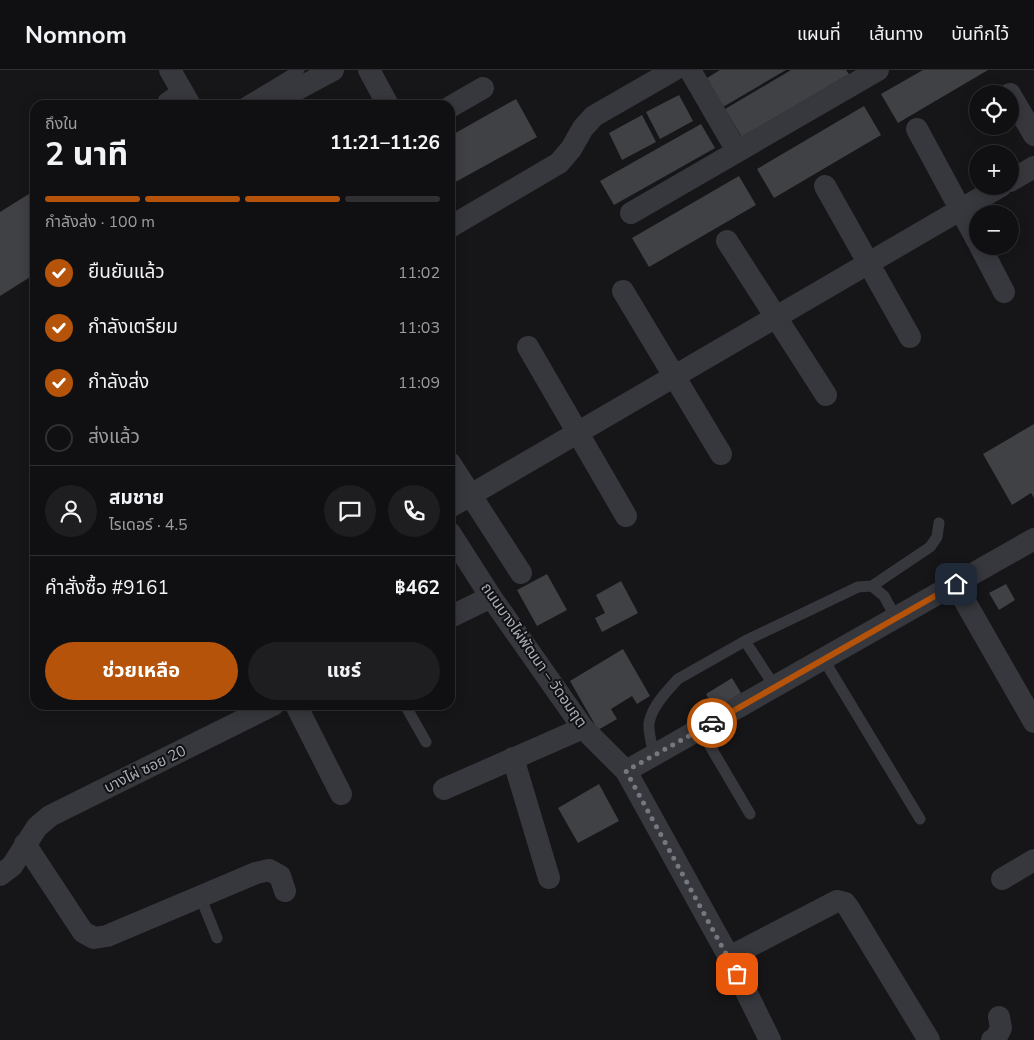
<!DOCTYPE html>
<html lang="th">
<meta charset="utf-8">
<style>
:root{--surface:#101012;--page:#1e1e20;--text:#f1f3f6;--muted:#9c9d9f;--line:#303032;--accent:#b45309}
body{margin:0;font-family:"Nunito Sans","Noto Sans Thai",sans-serif;background:var(--page);color:var(--text);height:100vh;display:flex;flex-direction:column;font-size:19px;white-space:nowrap}
*{box-sizing:border-box;margin:0}
p{font-size:16px;color:var(--muted)}
.icon{flex:none;width:28px;height:28px;fill:none;stroke:currentColor;stroke-width:2;stroke-linecap:round;stroke-linejoin:round}
.map{position:relative;flex:1;overflow:hidden}
.side{position:absolute;left:30px;top:30px;width:425px;height:610px;display:flex;flex-direction:column;background:var(--surface);border-radius:15px;box-shadow:0 2px 12px #0003,0 0 0 1px var(--line)}
.side>*{flex:none}
.controls{position:absolute;left:969px;top:15px;display:grid;gap:10px}
.controls a{display:grid;place-items:center;width:50px;height:50px;border-radius:50%;background:var(--surface);box-shadow:0 2px 12px #0003,0 0 0 1px var(--line);font-size:25px}
.pin{position:absolute;display:grid;place-items:center;width:42px;height:42px;color:#fff;margin:-21px;border-radius:10px;box-shadow:0 2px 8px #0006}
.courier{position:absolute;display:grid;place-items:center;width:50px;height:50px;margin:-25px;border:4px solid #b45309;border-radius:50%;background:#fff;color:#222;box-shadow:0 1px 6px #0007}
.summary em{font-style:normal;font-weight:700}
.summary div{display:flex;flex-direction:column-reverse}
.summary{display:flex;align-items:center;justify-content:space-between;height:85px;padding:0 15px}
h1{font-size:32px;font-weight:700;line-height:38px}
.bar{display:grid;grid-template-columns:repeat(4,1fr);gap:8px 5px;align-content:center;height:60px;padding:0 15px}
.bar i{height:6px;border-radius:4px;background:var(--line)}
.bar .on{background:var(--accent)}
.bar p{grid-column:span 4}
.line{display:flex;align-items:center;gap:12px;padding:0 15px;border-top:1px solid var(--line)}
.line div{flex:1}
.round{display:grid;place-items:center;flex:none;width:52px;height:52px;border-radius:26px;background:var(--page)}
ol{padding:0 15px;list-style:none}
li{display:flex;align-items:center;gap:15px;height:55px}
li p{margin-inline-start:auto}
li .icon{padding:5px;border-radius:50%;background:var(--accent);color:#fff;stroke-width:4}
li:last-child{color:var(--muted)}
li i{width:28px;height:28px;border:2px solid var(--line);border-radius:50%}
.action{display:flex;gap:10px;margin-top:auto;padding:10px 15px}
.action a{flex:1;height:58px;border-radius:30px;background:var(--accent);color:#fff;font-size:20px;font-weight:700;line-height:58px;text-align:center}
.action a+a{background:var(--page);color:var(--text)}
header{display:flex;align-items:center;gap:30px;box-sizing:border-box;height:70px;padding:0 25px;background:var(--surface);border-bottom:1px solid var(--line)}
header strong{font-size:24px}
nav{display:flex;gap:28px;margin-inline-start:auto;font-size:18px}
.map>svg:first-child{display:block}
</style>
<header>
<strong>Nomnom</strong>
<nav><a>แผนที่</a><a>เส้นทาง</a><a>บันทึกไว้</a></nav>
</header>
<div class="map">
<svg width="1034" height="970" viewBox="0 0 1034 970">
<rect width="100%" height="100%" fill="#161618"/>
<path fill="#404145" d="M 720,0 L 786,0 L 723,37 L 707,8 Z
M 791,0 L 846,0 L 849,4 L 742,67 L 725,39 Z
M 923,0 L 988,0 L 898,53 L 881,24 Z
M 679,25 L 693,51 L 660,69 L 646,42 Z
M 516,29 L 537,67 L 450,115 L 450,66 Z
M 864,36 L 881,65 L 774,128 L 757,99 Z
M 642,45 L 656,72 L 622,90 L 609,63 Z
M 701,54 L 715,78 L 614,135 L 600,111 Z
M 739,106 L 756,135 L 649,197 L 632,168 Z
M 32,122 L 35,127 L 35,204 L 0,226 L 0,142 Z
M 1034,354 L 1034,428 L 1031,423 L 1012,435 L 983,384 Z
M 547,504 L 567,540 L 537,556 L 517,520 Z
M 621,511 L 638,543 L 602,562 L 595,548 L 605,543 L 596,525 Z
M 1006,514 L 1015,530 L 999,540 L 989,523 Z
M 623,579 L 650,626 L 637,634 L 632,626 L 611,639 L 617,649 L 598,660 L 570,611 Z
M 732,608 L 741,623 L 715,640 L 706,624 Z
M 599,714 L 619,751 L 578,773 L 558,738 Z"/>
<g fill="none" stroke-linecap="round" stroke-linejoin="round">
<path stroke="#37383d" stroke-width="11" d="M 161,35 L 164,29 L 180,18
M 241,35 L 299,0
M 872,516 L 930,477 L 937,467 L 939,453
M 745,571 L 775,617
M 824,590 L 920,749
M 405,635 L 426,672
M 700,659 L 750,744
M 654,685 C 652,675 648,662 649,653 C 652,636 667,621 678,609 L 745,571 L 858,517 L 872,516 L 884,526 L 896,548
M 200,826 L 217,868"/>
<path stroke="#37383d" stroke-width="22" d="M 170,0 L 190,35
M 369,0 L 388,35
M 690,0 L 737,81
M 1010,24 L 1034,65
M 268,35 L 333,0
M 450,37 L 483,18
M 917,59 L 978,172
M 1010,111 L 1034,97
M 825,116 L 910,267
M 631,143 L 878,0
M 450,157 L 559,93 L 571,79 L 583,58 L 594,46 L 674,0
M 727,171 L 826,325
M 980,176 L 1004,222
M 623,221 L 721,384
M 528,277 L 626,446
M 450,393 L 521,503
M 450,437 L 1001,116
M 450,463 L 491,527 L 583,658 L 626,701 L 729,887 L 770,970
M 955,514 L 1034,652
M 450,547 L 491,527
M 296,635 L 341,724
M 513,688 L 549,808
M 626,701 L 1034,469
M 444,719 L 583,658
M 25,774 L 83,862 L 94,868 L 107,866 L 256,803 L 269,800 L 280,806 L 285,821
M 0,805 L 12,796 L 37,757 L 50,746 L 273,635
M 1002,809 L 1034,790
M 729,887 L 837,831 L 845,833 L 850,840 L 929,970
M 992,970 L 997,966 L 1001,958 L 999,947"/>
</g>
<g fill="none" stroke-linecap="round" stroke-linejoin="round">
<path stroke="#757880" stroke-width="5" stroke-dasharray="0 9" d="M 712,653 L 626,701 L 737,904"/>
<path stroke="#b45309" stroke-width="6" d="M 712,653 L 956,514"/>
</g>
<g text-anchor="middle" dominant-baseline="central" stroke-width="4" stroke-linejoin="round" paint-order="stroke">
<g font-size="15" fill="#a8adb8" stroke="#111113">
<text transform="translate(534 585) rotate(55)">ถนนบางไผ่พัฒนา – วัดอมฤต</text>
<text transform="translate(145 699) rotate(-26)">บางไผ่ ซอย 20</text>
</g>
</g>
</svg>
<div class="controls">
<a><svg class="icon" aria-label="locate" viewBox="0 0 24 24"><circle cx="12" cy="12" r="6"/><path d="M12 2v4M12 18v4M2 12h4M18 12h4"/></svg></a>
<a>+</a>
<a>−</a>
</div>
<div class="pin" style="left:737px;top:904px;background:#ea580c"><svg class="icon" aria-label="bag" viewBox="0 0 24 24"><path d="M5 8h14l-1 12H6zM9 8a3 3 0 0 1 6 0"/></svg></div>
<div class="pin" style="left:956px;top:514px;background:#1f2937"><svg class="icon" aria-label="home" viewBox="0 0 24 24"><path d="M3 11l9-7 9 7M6 9v11h12V9"/></svg></div>
<div class="courier" style="left:712px;top:653px"><svg class="icon" aria-label="car" viewBox="0 0 24 24"><path d="M5 17H2v-5l4-1 3-4h7l3 4 3 1v5h-3M9 17h6M6 11h13"/><circle cx="7" cy="17" r="2"/><circle cx="17" cy="17" r="2"/></svg></div>
<section class="side">
<div class="summary"><div><h1>2 นาที</h1><p>ถึงใน</p></div><em>11:21–11:26</em></div>
<div class="bar"><i class="on"></i><i class="on"></i><i class="on"></i><i></i><p>กำลังส่ง · 100 m</p></div>
<ol>
<li><svg class="icon" aria-label="check" viewBox="0 0 24 24"><path d="M5 12l5 5 9-10"/></svg>ยืนยันแล้ว<p>11:02</p></li>
<li><svg class="icon" aria-label="check" viewBox="0 0 24 24"><path d="M5 12l5 5 9-10"/></svg>กำลังเตรียม<p>11:03</p></li>
<li><svg class="icon" aria-label="check" viewBox="0 0 24 24"><path d="M5 12l5 5 9-10"/></svg>กำลังส่ง<p>11:09</p></li>
<li><i></i>ส่งแล้ว</li>
</ol>
<div class="line" style="height:90px"><a class="round"><svg class="icon" aria-label="person" viewBox="0 0 24 24"><circle cx="12" cy="8" r="4"/><path d="M4 21q1-7 8-7t8 7"/></svg></a><div><b>สมชาย</b><p>ไรเดอร์ · 4.5</p></div><a class="round"><svg class="icon" aria-label="chat" viewBox="0 0 24 24"><path d="M4 5h16v11H9l-5 4z"/></svg></a><a class="round"><svg class="icon" aria-label="phone" viewBox="0 0 24 24"><path d="M5 4h4l2 5-3 2q2 4 5 5l2-3 5 2v4C11 20 4 13 5 4z"/></svg></a></div>
<div class="line" style="height:65px"><div>คำสั่งซื้อ #9161</div><b>฿462</b></div>
<div class="action"><a>ช่วยเหลือ</a><a>แชร์</a></div>
</section>
</div>
